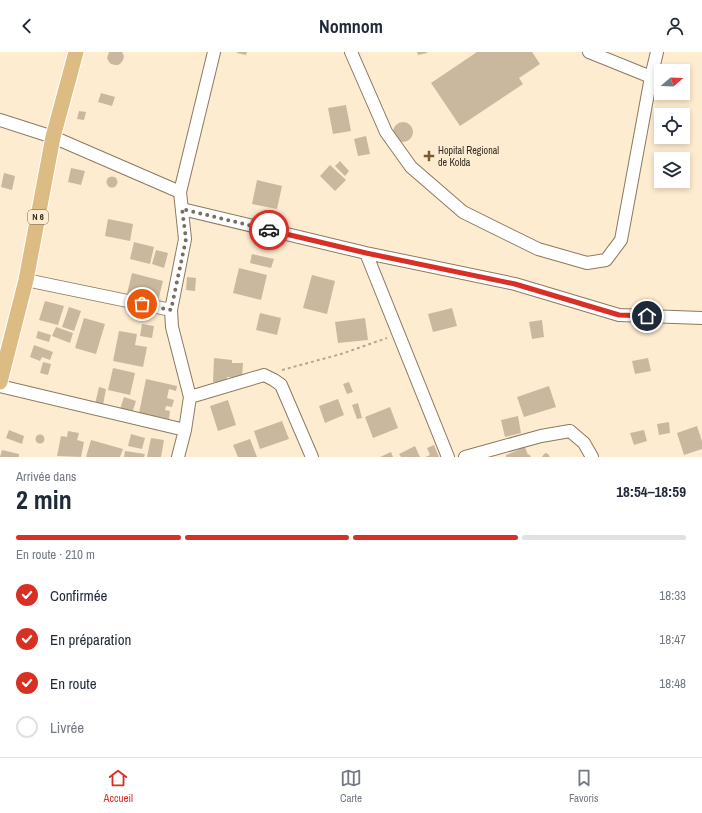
<!DOCTYPE html>
<html lang="fr">
<meta charset="utf-8">
<style>
:root{--surface:#fff;--page:#f2f2f3;--text:#1f2937;--muted:#747a83;--line:#e0e1e3;--accent:#d93025}
body{margin:0;font-family:"Archivo Narrow",sans-serif;background:var(--page);color:var(--text);height:100vh;display:flex;flex-direction:column;font-size:15px;white-space:nowrap}
*{box-sizing:border-box;margin:0}
p{font-size:13px;color:var(--muted)}
.icon{flex:none;width:22px;height:22px;fill:none;stroke:currentColor;stroke-width:2;stroke-linecap:round;stroke-linejoin:round}
.map{position:relative;height:405px;overflow:hidden}
.details{display:flex;flex-direction:column;background:var(--surface);flex:1}
.details>*{flex:none}
.needle{width:26px;rotate:71deg}
.fabs{position:absolute;left:654px;top:12px;display:grid;gap:8px}
.fabs a{display:grid;place-items:center;width:36px;height:36px;border-radius:0px;background:var(--surface);box-shadow:0 2px 6px #0003;font-size:20px}
.pin{position:absolute;display:grid;place-items:center;width:34px;height:34px;color:#fff;margin:-17px;border:2px solid #fff;border-radius:50%;box-shadow:0 1px 4px #0007}
.courier{position:absolute;display:grid;place-items:center;width:40px;height:40px;margin:-20px;border:3px solid #d93025;border-radius:50%;background:#fff;color:#222;box-shadow:0 1px 5px #0007}
.headline em{font-style:normal;font-weight:700}
.headline div{display:flex;flex-direction:column-reverse}
.headline{display:flex;align-items:center;justify-content:space-between;height:68px;padding:0 16px}
h1{font-size:26px;font-weight:700;line-height:30px}
.bar{display:grid;grid-template-columns:repeat(4,1fr);gap:6px 4px;align-content:center;height:48px;padding:0 16px}
.bar i{height:5px;border-radius:3px;background:var(--line)}
.bar .selected{background:var(--accent)}
.bar p{grid-column:span 4}
ol{padding:0 16px;list-style:none}
li{display:flex;align-items:center;gap:12px;height:44px}
li p{margin-inline-start:auto}
li .icon{padding:4px;border-radius:50%;background:var(--accent);color:#fff;stroke-width:4}
li:last-child{color:var(--muted)}
li i{width:22px;height:22px;border:2px solid var(--line);border-radius:50%}
header{display:flex;justify-content:space-between;align-items:center;height:52px;padding:0 16px;background:var(--surface);font-size:18px;font-weight:700}
.tab-bar{display:flex;justify-content:space-around;align-items:center;height:56px;border-top:1px solid var(--line);background:var(--surface);font-size:11px;color:var(--muted)}
.tab-bar a{display:grid;justify-items:center;gap:2px}
.tab-bar .selected{color:var(--accent)}
.map>svg:first-child{display:block}
</style>
<header><svg class="icon" aria-label="back" viewBox="0 0 24 24"><path d="M15 5l-7 7 7 7"/></svg>Nomnom<svg class="icon" aria-label="person" viewBox="0 0 24 24"><circle cx="12" cy="8" r="4"/><path d="M4 21q1-7 8-7t8 7"/></svg></header>
<div class="map">
<svg width="702" height="405" viewBox="0 0 702 405">
<rect width="100%" height="100%" fill="#feecd0"/>
<path fill="#cab89e" d="M 109,0 L 122,0 L 124,4 L 123,8 L 121,11 L 118,13 L 115,13 L 111,12 L 109,10 L 107,6 Z
M 237,0 L 247,0 L 246,3 L 237,1 Z
M 417,0 L 427,0 L 427,1 L 418,3 Z
M 477,0 L 532,0 L 540,12 L 519,26 L 523,32 L 460,74 L 431,31 Z
M 101,41 L 115,45 L 112,54 L 98,50 Z
M 346,53 L 351,79 L 333,82 L 328,56 Z
M 79,59 L 86,60 L 84,68 L 77,67 Z
M393 80a10 10 0 1 1 20 0a10 10 0 1 1-20 0Z
M 366,84 L 370,102 L 358,104 L 354,87 Z
M 340,109 L 349,119 L 345,124 L 335,114 Z
M 330,113 L 346,128 L 335,139 L 320,124 Z
M 71,116 L 85,119 L 81,133 L 68,130 Z
M 4,121 L 15,124 L 12,138 L 1,135 Z
M106.5 130a5.5 5.5 0 1 1 11 0a5.5 5.5 0 1 1-11 0Z
M 257,128 L 282,134 L 277,157 L 252,152 Z
M 108,167 L 133,172 L 130,189 L 105,184 Z
M 134,190 L 154,195 L 150,212 L 130,207 Z
M 156,198 L 168,201 L 164,216 L 152,212 Z
M 252,202 L 274,207 L 271,216 L 250,211 Z
M 239,216 L 267,223 L 261,248 L 233,241 Z
M 132,221 L 163,229 L 158,249 L 127,242 Z
M 312,223 L 335,229 L 327,262 L 303,256 Z
M 187,225 L 196,226 L 195,239 L 186,238 Z
M 45,249 L 64,254 L 58,273 L 39,268 Z
M 69,255 L 81,259 L 74,279 L 62,275 Z
M 452,256 L 457,274 L 433,280 L 428,262 Z
M 260,261 L 281,266 L 277,283 L 256,278 Z
M 84,266 L 105,272 L 96,302 L 75,296 Z
M 365,266 L 368,288 L 338,291 L 335,270 Z
M 542,268 L 544,285 L 532,287 L 529,270 Z
M 142,272 L 154,274 L 152,286 L 140,284 Z
M 56,275 L 73,281 L 70,291 L 52,284 Z
M 38,279 L 51,283 L 49,290 L 36,286 Z
M 119,279 L 137,282 L 135,293 L 147,295 L 143,315 L 113,309 Z
M 34,293 L 53,300 L 50,308 L 42,305 L 40,309 L 30,305 Z
M 214,306 L 232,308 L 232,311 L 243,311 L 242,327 L 227,325 L 227,331 L 213,330 Z
M 648,306 L 651,319 L 635,322 L 632,309 Z
M 43,310 L 51,312 L 48,323 L 40,321 Z
M 113,316 L 135,321 L 130,343 L 108,338 Z
M 146,327 L 177,334 L 176,339 L 169,337 L 167,346 L 174,348 L 172,355 L 166,354 L 165,358 L 170,359 L 169,367 L 139,361 Z
M 349,330 L 353,340 L 347,342 L 343,332 Z
M 549,334 L 556,355 L 524,365 L 517,345 Z
M 99,335 L 106,337 L 103,353 L 95,352 Z
M 124,345 L 136,349 L 132,361 L 120,357 Z
M 338,347 L 344,363 L 325,371 L 319,354 Z
M 228,348 L 236,373 L 218,379 L 210,354 Z
M 358,351 L 362,366 L 357,367 L 352,353 Z
M 390,355 L 398,376 L 373,386 L 365,365 Z
M 518,364 L 521,381 L 505,385 L 501,368 Z
M 282,369 L 289,387 L 260,397 L 254,379 Z
M 669,370 L 670,381 L 659,383 L 657,372 Z
M 697,374 L 702,389 L 702,397 L 684,403 L 677,381 Z
M 9,378 L 24,384 L 22,392 L 6,386 Z
M 644,378 L 647,389 L 634,393 L 630,381 Z
M 68,379 L 79,381 L 77,388 L 84,390 L 81,405 L 57,404 L 61,384 L 67,385 Z
M 131,382 L 145,386 L 142,397 L 128,394 Z
M35.5 387a4.5 4.5 0 1 1 9 0a4.5 4.5 0 1 1-9 0Z
M 151,386 L 164,388 L 161,405 L 147,405 Z
M 250,387 L 257,405 L 238,405 L 233,393 Z
M 91,388 L 123,397 L 120,405 L 86,405 Z
M 434,393 L 439,405 L 425,405 L 430,403 L 427,396 Z
M 415,394 L 420,405 L 401,405 L 399,402 Z
M 525,395 L 528,403 L 529,402 L 531,405 L 506,405 L 506,403 Z
M 2,398 L 19,402 L 19,405 L 0,405 Z
M 125,399 L 145,402 L 144,405 L 124,405 Z
M 391,400 L 393,405 L 380,405 Z
M 546,401 L 548,402 L 550,405 L 542,405 L 544,402 Z"/>
<g fill="none" stroke-linecap="round" stroke-linejoin="round">
<g stroke="#8b7a61" stroke-width="14">
<path id="minor" d="M 351,0 L 386,80 L 411,115 L 463,160 L 538,197 L 587,211 L 606,208 L 621,188 L 651,25 L 657,0
M 589,0 L 651,25
M 0,68 L 53,85 L 180,140
M 182,157 L 366,201 L 515,232 L 619,263 L 702,266
M 366,201 L 448,405
M 26,228 L 171,258
M 0,334 L 185,378
M 190,345 L 264,323 L 274,328 L 281,333 L 312,405
M 178,405 L 185,378 L 190,345 L 172,275 L 171,258 L 185,187 L 180,140 L 214,0
M 465,405 L 541,384 L 570,379 L 584,391 L 592,405"/>
</g>
<g stroke="#fff" stroke-width="17">
<path id="major" d="M 0,330 L 26,228 L 53,85 L 76,0"/>
</g>
<path stroke="#b5a791" stroke-width="2" stroke-dasharray="3 3" stroke-linecap="butt" d="M 282,318 L 341,302 L 387,286"/>
<use href="#minor" stroke="#fff" stroke-width="12"/>
<use href="#major" stroke="#dcbc82" stroke-width="15"/>
</g>
<g fill="none" stroke-linecap="round" stroke-linejoin="round">
<path stroke="#796e5d" stroke-width="4" stroke-dasharray="0 7.2" d="M 142,252 L 171,258 L 186,187 L 182,157 L 269,178"/>
<path stroke="#d93025" stroke-width="5" d="M 269,178 L 366,201 L 515,232 L 619,263 L 647,264"/>
</g>
<path fill="#785c2f" stroke="#feecd0" stroke-width="1.5" d="M427 98h4v4h4v4h-4v4h-4v-4h-4v-4h4z"/>
<g text-anchor="middle" dominant-baseline="central" stroke-width="4" stroke-linejoin="round" paint-order="stroke">
<rect fill="#feecd0" stroke="#6e6454" stroke-width="1" x="28" y="158" width="20" height="14" rx="3"/>
<g font-size="9" font-weight="bold" fill="#312a1f">
<text x="38" y="165">N 6</text>
</g>
<g font-size="10" fill="#312a1f" stroke="#feecd0" text-anchor="start">
<text x="438" y="98">Hopital Regional<tspan x="438" dy="12">de Kolda</tspan></text>
</g>
</g>
</svg>
<div class="fabs">
<a><svg class="needle" viewBox="-14 -14 28 28"><path d="M0-13l5 13h-10z" fill="#e53935"/><path d="M0 13l5-13h-10z" fill="#747a83"/></svg></a>
<a><svg class="icon" aria-label="locate" viewBox="0 0 24 24"><circle cx="12" cy="12" r="6"/><path d="M12 2v4M12 18v4M2 12h4M18 12h4"/></svg></a>
<a><svg class="icon" aria-label="layers" viewBox="0 0 24 24"><path d="M12 4l9 5-9 5-9-5zM3 14l9 5 9-5"/></svg></a>
</div>
<div class="pin" style="left:142px;top:252px;background:#ea580c"><svg class="icon" aria-label="bag" viewBox="0 0 24 24"><path d="M5 8h14l-1 12H6zM9 8a3 3 0 0 1 6 0"/></svg></div>
<div class="pin" style="left:647px;top:264px;background:#1f2937"><svg class="icon" aria-label="home" viewBox="0 0 24 24"><path d="M3 11l9-7 9 7M6 9v11h12V9"/></svg></div>
<div class="courier" style="left:269px;top:178px"><svg class="icon" aria-label="car" viewBox="0 0 24 24"><path d="M5 17H2v-5l4-1 3-4h7l3 4 3 1v5h-3M9 17h6M6 11h13"/><circle cx="7" cy="17" r="2"/><circle cx="17" cy="17" r="2"/></svg></div>
</div>
<section class="details">
<div class="headline"><div><h1>2 min</h1><p>Arrivée dans</p></div><em>18:54–18:59</em></div>
<div class="bar"><i class="selected"></i><i class="selected"></i><i class="selected"></i><i></i><p>En route · 210 m</p></div>
<ol>
<li><svg class="icon" aria-label="check" viewBox="0 0 24 24"><path d="M5 12l5 5 9-10"/></svg>Confirmée<p>18:33</p></li>
<li><svg class="icon" aria-label="check" viewBox="0 0 24 24"><path d="M5 12l5 5 9-10"/></svg>En préparation<p>18:47</p></li>
<li><svg class="icon" aria-label="check" viewBox="0 0 24 24"><path d="M5 12l5 5 9-10"/></svg>En route<p>18:48</p></li>
<li><i></i>Livrée</li>
</ol>
</section>
<nav class="tab-bar">
<a class="selected"><svg class="icon" aria-label="home" viewBox="0 0 24 24"><path d="M3 11l9-7 9 7M6 9v11h12V9"/></svg>Accueil</a>
<a><svg class="icon" aria-label="map" viewBox="0 0 24 24"><path d="M3 6l6-2 6 2 6-2v14l-6 2-6-2-6 2zM9 4v14M15 6v14"/></svg>Carte</a>
<a><svg class="icon" aria-label="saved" viewBox="0 0 24 24"><path d="M7 4h10v16l-5-4-5 4z"/></svg>Favoris</a>
</nav>
